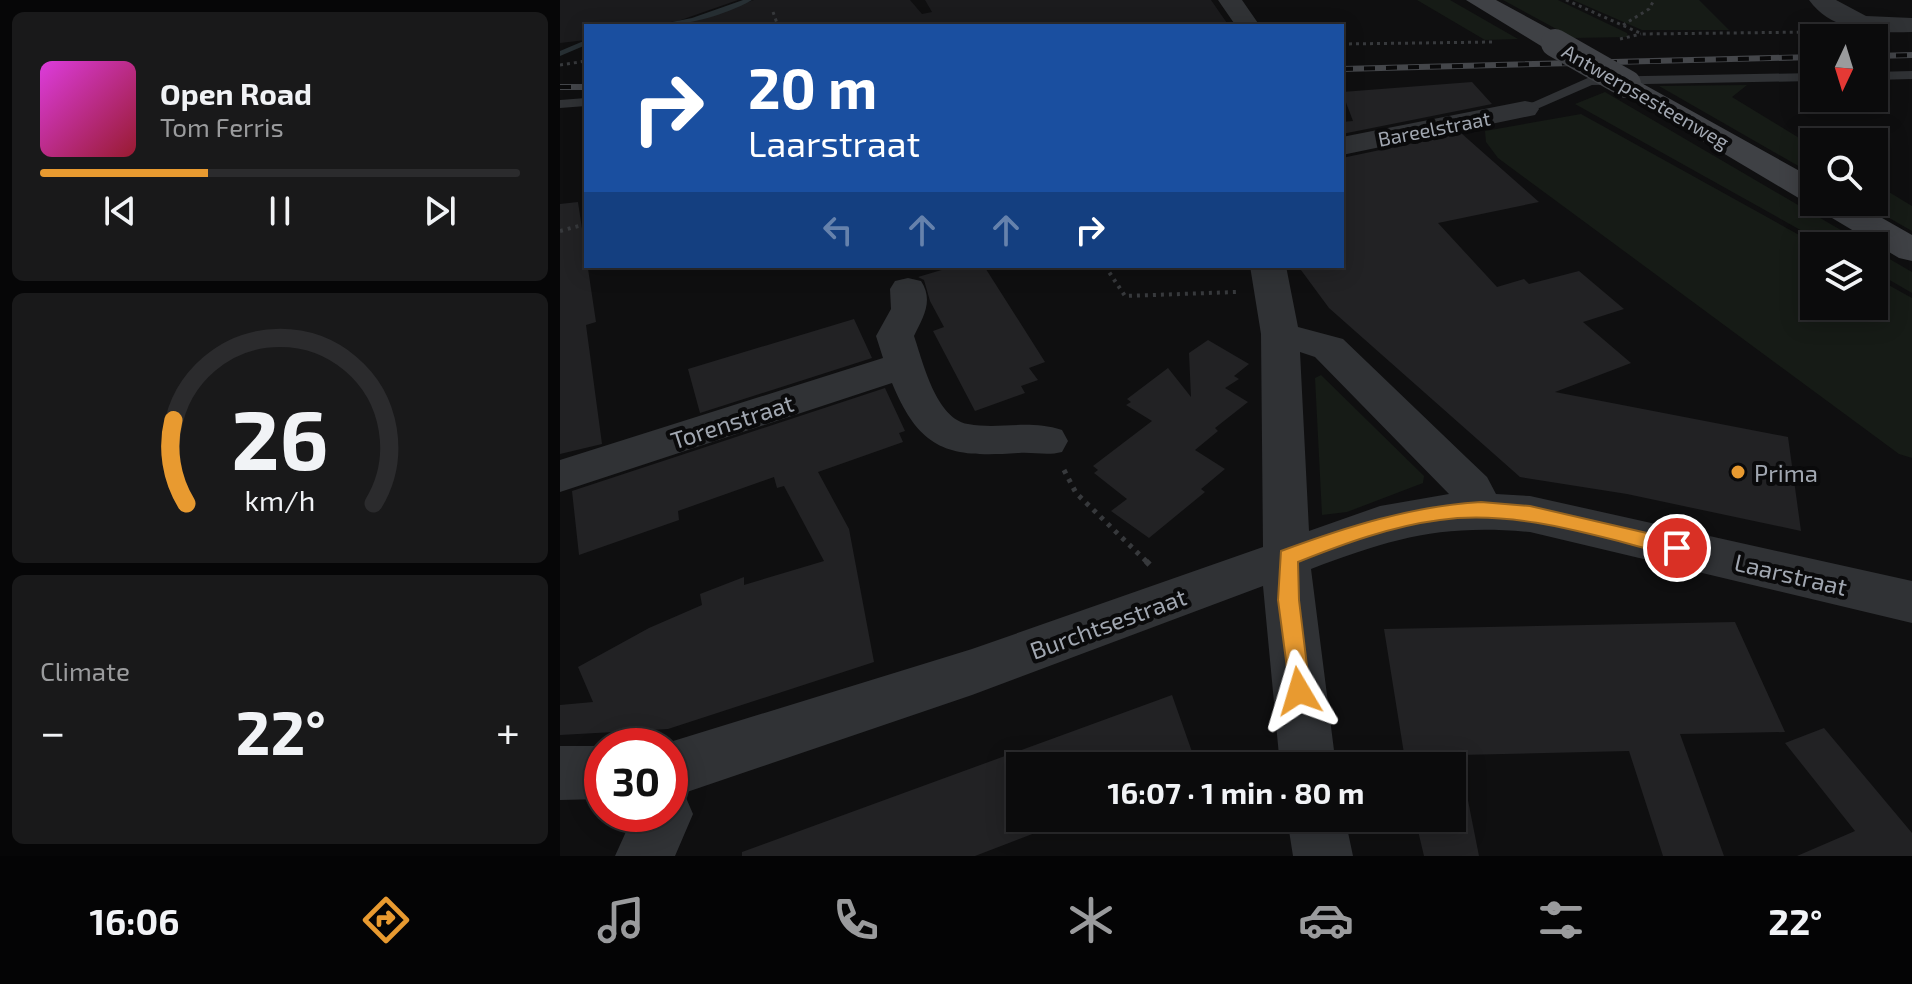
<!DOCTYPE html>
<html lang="en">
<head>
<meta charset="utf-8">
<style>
	:root { --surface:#0b0b0c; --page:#19191a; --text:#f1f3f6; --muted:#9a9b9d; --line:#2b2b2d; --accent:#e89a30 }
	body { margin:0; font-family:"Exo 2",sans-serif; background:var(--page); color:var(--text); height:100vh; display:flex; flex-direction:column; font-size:30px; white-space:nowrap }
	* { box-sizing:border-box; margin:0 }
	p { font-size:26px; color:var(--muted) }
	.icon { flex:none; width:44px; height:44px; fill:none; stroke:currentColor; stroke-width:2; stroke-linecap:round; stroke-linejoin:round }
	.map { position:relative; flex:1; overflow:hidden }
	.drawer { display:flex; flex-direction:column; gap:12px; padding:12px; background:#060607; width:560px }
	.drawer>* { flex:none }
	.top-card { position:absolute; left:24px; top:24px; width:760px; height:244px; border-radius:0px; box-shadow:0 4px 20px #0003,0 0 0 2px var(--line); background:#1a4fa0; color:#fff; overflow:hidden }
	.needle { width:52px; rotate:184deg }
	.controls { position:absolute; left:1240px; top:24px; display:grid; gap:16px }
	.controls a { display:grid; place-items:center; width:88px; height:88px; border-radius:0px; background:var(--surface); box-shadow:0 4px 20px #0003,0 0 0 2px var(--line); font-size:40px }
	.speed { position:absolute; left:24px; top:728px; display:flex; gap:16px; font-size:40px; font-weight:700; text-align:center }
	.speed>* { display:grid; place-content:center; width:104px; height:104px; border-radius:50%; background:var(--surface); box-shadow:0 4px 20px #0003,0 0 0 2px var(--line); line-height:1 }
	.speed .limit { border:12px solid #d22; background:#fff; color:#111 }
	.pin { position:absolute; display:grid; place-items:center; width:68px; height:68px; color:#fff; margin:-34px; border:4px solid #fff; border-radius:50%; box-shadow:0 2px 8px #0007 }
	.me { position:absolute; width:88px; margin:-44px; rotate:353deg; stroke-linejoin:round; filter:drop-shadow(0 0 6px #0008) }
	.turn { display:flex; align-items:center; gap:28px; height:168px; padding:0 32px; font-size:36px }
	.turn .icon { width:104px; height:104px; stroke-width:2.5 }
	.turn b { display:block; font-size:56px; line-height:68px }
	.lanes { display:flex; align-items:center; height:76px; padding:0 32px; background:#0003; justify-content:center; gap:40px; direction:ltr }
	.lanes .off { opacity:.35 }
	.big { font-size:60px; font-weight:700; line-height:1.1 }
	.drawer .card { flex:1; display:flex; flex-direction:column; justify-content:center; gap:12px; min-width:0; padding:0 28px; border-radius:12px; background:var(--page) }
	.drawer .dial { align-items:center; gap:0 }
	.dial svg { height:208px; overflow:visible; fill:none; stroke:var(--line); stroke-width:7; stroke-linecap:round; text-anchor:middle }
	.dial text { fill:var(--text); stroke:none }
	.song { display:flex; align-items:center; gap:24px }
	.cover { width:96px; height:96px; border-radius:12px; background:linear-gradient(135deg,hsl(300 70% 55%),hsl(350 70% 35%)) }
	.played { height:8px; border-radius:4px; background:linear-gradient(90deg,var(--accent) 35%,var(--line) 35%) }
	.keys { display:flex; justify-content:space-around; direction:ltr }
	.heat { display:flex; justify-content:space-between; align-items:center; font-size:44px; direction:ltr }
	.trip { position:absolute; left:446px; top:752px; width:460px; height:80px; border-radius:0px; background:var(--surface); box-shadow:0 4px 20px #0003,0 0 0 2px var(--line); font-weight:700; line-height:80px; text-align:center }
	.tab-bar { display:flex; height:128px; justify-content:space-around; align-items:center; background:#040405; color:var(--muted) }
	.tab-bar .icon { width:56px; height:56px }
	.tab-bar .on { color:var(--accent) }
	.tab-bar b { font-size:36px; color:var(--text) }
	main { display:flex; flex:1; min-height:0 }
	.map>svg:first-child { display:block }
	.built { fill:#1b1b1d }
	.green { fill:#161b16 }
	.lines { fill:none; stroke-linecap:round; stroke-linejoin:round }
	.stream { fill:#272f33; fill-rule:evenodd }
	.building { fill:#222224 }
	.path-far3 { stroke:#37393c; stroke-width:3; stroke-dasharray:3 4; stroke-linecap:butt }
	.path-far2 { stroke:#37393c; stroke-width:4; stroke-dasharray:3 5; stroke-linecap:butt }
	.path-far1 { stroke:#37393c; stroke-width:5; stroke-dasharray:4 6; stroke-linecap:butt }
	.path { stroke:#37393c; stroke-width:6; stroke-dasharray:5 8; stroke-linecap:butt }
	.lane { fill:#303235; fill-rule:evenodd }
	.street { fill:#303235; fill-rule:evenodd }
	.secondary { fill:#3f4145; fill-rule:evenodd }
	.rail-casing { stroke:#44464a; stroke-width:6 }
	.rail { stroke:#0a0a0b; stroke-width:4; stroke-dasharray:11; stroke-linecap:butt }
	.secondary-bridge { stroke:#3f4145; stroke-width:28 }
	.route { fill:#e89a30; stroke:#97641f; stroke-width:2 }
	.poi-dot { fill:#e89a30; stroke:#0a0a0b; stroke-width:3 }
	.labels { text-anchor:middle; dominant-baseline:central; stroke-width:8; stroke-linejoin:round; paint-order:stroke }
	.far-street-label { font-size:20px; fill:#a1a7b1; stroke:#0a0a0b }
	.street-label { font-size:24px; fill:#a1a7b1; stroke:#0a0a0b }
	.poi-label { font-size:24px; fill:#a1a7b1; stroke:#0a0a0b; text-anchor:start }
</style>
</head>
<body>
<main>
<section class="drawer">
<div class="card">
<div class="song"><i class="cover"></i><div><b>Open Road</b><p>Tom Ferris</p></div></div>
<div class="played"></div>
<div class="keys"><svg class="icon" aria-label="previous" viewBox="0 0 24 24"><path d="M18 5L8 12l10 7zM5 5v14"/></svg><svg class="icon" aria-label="pause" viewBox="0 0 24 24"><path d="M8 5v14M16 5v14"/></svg><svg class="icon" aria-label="next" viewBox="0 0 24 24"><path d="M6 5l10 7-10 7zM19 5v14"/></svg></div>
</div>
<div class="card dial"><svg viewBox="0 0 100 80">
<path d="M14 69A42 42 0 1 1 86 69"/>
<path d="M14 69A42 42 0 0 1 9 37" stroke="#e89a30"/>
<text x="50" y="56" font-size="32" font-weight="700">26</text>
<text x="50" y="72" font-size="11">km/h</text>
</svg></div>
<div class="card"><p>Climate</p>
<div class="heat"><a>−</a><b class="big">22°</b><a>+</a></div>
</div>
</section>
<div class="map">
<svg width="1352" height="856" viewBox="0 0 1352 856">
	<rect width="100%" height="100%" fill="#0f0f10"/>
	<path class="built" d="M 0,0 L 178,0 L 118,21 L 81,26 L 26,26 L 26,40 L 0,43 Z
		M 194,0 L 350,0 L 362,14 L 372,12 L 365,0 L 651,0 L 669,26 L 113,26 Z"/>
	<path class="green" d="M 857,0 L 890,0 L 958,39 L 925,40 Z
		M 943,0 L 998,0 L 1067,33 L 1068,37 L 1013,38 Z
		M 1013,0 L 1139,0 L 1169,30 L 1082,30 Z
		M 1187,85 L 1172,97 L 1254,147 L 1254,175 L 1099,86 Z
		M 1045,92 L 1308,246 L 1269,246 L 1015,104 Z
		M 1021,114 L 1259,246 L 1254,246 L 1254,306 L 1314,306 L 1314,277 L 1352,298 L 1352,458 L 1339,454 L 938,158 L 926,142 L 925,131 Z
		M 1314,183 L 1352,206 L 1352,231 L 1301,202 L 1314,202 Z
		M 1314,250 L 1352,272 L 1352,293 L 1314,271 Z
		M 761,375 L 864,476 L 863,483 L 787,512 L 762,515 L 755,378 Z"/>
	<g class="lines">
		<path class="stream" d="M 183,0 L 192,0 C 164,16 125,26 92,26 L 132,18 Z
			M 26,40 L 26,45 L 0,56 L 0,51 Z"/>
	</g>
	<path class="building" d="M 912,82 L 932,104 L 782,134 L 782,122 L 793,121 L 782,92 Z
		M 901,133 L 979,202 L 878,223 L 937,287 L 964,279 L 969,284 L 1019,271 L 1064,309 L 1023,322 L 1071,363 L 995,392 L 1228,437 L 1241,531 L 1067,494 L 960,477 L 769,308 L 738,266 L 782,266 L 782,158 Z
		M 18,202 L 36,322 L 26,325 L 42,444 L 0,454 L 0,204 Z
		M 395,266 L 424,266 L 485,362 L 469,368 L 478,380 L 461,386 L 465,393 L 415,411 L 373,331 L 384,327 L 370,301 L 364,280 L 358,277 Z
		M 294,319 L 312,358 L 140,413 L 128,369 Z
		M 648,340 L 689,364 L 674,376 L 679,379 L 665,388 L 688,402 L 655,428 L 658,431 L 635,450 L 665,469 L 641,489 L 645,492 L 589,538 L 551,511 L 567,499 L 534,473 L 538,470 L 533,466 L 592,421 L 566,405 L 571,402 L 567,399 L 608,368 L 631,397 L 629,353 Z
		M 325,388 L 345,431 L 339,433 L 343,442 L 258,472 L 289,529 L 314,662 L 108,729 L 0,735 L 0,705 L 33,702 L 18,667 L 89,628 L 142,605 L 140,594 L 184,577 L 184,585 L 264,561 L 224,486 L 217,488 L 214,477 L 118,511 L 119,520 L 19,555 L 12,491 Z
		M 1175,622 L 1225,732 L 1120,734 L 1164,856 L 1103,856 L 1069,751 L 899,755 L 919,856 L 864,856 L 855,818 L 892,818 L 892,766 L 846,766 L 824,629 Z
		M 612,695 L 637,766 L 460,766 L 460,818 L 514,818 L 415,856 L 182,856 L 182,852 Z
		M 1264,728 L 1352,833 L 1352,856 L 1237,856 L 1295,831 L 1225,743 Z
		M 544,818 L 586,818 L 549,832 Z"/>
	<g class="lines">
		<path class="path-far3" d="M 1006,0 L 1082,34 L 1253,32
			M 213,12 L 218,26
			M 1063,25 L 1089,9 L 1093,2
			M 1060,39 L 1081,34
			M 782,44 L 934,42
			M 0,65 L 26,61"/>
		<path class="path-far2" d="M 0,231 L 26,224
			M 545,266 L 565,296 L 676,292"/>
		<path class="path-far1" d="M 504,470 L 516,493 L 588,563"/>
		<path class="path" d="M 586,561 L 590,565"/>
		<path class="lane" d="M 1352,71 L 1352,79 L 1314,80 L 1314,72 Z
			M 1254,73 L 1254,81 L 1032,85 L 970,112 L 958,109 L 1030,77 Z
			M 26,98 L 26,106 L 0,108 L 0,100 Z"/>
		<path class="street" d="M 658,0 L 682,0 L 700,26 L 676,26 Z
			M 1249,0 L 1276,0 L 1306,16 L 1352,18 L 1352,32 C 1316,33 1273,33 1249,0 Z
			M 965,101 L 975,103 L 979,109 L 975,115 L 782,155 L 782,137 Z
			M 690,266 L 726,266 L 738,327 L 783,339 L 907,458 L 927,477 L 936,494 L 970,496 L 1352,581 L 1352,623 L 970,532 C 881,524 833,538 751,569 L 776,766 L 720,766 L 703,586 L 412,695 L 124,793 L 133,814 L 115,856 L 55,856 L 74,814 L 110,814 L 110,746 L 97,746 L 412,649 L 703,547 L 701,334 ZM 740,352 L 755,357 L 889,494 L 820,506 L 749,531 Z
			M 348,278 L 361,281 C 374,301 363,317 354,336 C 363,362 376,419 408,424 C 441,430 466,419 502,430 L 508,441 L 502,452 C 487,456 475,452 459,453 C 389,458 360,451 332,383 L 0,492 L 0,460 L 323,358 L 316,336 L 331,309 L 330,289 L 335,281 Z
			M 0,746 L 45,746 L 42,746 L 42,799 L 0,800 Z
			M 727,818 L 785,818 L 793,856 L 733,856 Z"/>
		<path class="secondary" d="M 906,0 L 936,0 L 1004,37 L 1008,43 L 1004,49 L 986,49 Z
			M 1067,75 L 1254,179 L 1254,202 L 1294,202 L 1352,235 L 1352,261 L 1339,258 L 1257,209 L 1253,203 L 1242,200 L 1057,90 L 1053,84 L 1057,78 Z"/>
		<g class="rail-casing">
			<path id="rail" d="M 1314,56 L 1352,55
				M 782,69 L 1254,57
				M 0,87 L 26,87"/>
		</g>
		<use href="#rail" class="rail"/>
		<path class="secondary-bridge" d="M 995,43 L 1067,84"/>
	</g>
	<path class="route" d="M 921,502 L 970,506 L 1117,540 L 1127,548 L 1117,556 C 1041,538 959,509 880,520 C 832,526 783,544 738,562 L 739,600 L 750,691 L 747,698 L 739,701 L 731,698 L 718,600 L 721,551 C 786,527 852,506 921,502 Z"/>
	<circle class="poi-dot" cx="1178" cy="472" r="8"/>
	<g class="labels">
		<g class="far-street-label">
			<text transform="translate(1086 96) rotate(30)">Antwerpsesteenweg</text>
			<text transform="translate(874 128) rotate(-11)">Bareelstraat</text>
		</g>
		<g class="street-label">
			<text transform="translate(172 421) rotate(-18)">Torenstraat</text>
			<text transform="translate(1231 574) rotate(13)">Laarstraat</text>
			<text transform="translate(548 623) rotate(-20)">Burchtsestraat</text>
		</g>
		<g class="poi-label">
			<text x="1194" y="472">Prima</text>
		</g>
	</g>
</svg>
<div class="controls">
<a><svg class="needle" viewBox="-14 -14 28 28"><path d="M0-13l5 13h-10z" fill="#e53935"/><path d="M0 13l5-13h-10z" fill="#9a9b9d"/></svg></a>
<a><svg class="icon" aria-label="search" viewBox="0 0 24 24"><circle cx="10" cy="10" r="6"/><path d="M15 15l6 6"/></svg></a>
<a><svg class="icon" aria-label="layers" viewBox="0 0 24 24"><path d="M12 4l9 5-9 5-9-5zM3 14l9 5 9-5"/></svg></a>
</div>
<div class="speed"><div class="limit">30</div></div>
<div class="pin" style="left:1117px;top:548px;background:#d93025"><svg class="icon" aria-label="arrive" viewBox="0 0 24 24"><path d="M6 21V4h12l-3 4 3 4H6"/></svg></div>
<svg class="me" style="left:739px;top:691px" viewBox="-20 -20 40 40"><path d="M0-17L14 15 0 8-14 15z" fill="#e89a30" stroke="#fff" stroke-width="4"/></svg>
<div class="trip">16:07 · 1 min · 80 m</div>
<div class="top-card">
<div class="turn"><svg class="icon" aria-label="right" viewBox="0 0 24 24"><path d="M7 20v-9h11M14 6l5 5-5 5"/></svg><div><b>20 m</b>Laarstraat</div></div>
<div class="lanes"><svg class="icon off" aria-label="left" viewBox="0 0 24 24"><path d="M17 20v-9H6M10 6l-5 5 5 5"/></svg><svg class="icon off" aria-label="ahead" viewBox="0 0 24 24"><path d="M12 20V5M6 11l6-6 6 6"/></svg><svg class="icon off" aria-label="ahead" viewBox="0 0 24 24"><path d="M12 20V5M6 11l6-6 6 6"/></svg><svg class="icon" aria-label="right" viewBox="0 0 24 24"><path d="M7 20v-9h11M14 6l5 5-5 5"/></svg></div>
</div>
</div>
</main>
<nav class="tab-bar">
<b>16:06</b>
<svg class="icon on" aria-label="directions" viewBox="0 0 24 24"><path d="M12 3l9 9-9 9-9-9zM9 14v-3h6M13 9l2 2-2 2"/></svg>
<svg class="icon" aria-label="music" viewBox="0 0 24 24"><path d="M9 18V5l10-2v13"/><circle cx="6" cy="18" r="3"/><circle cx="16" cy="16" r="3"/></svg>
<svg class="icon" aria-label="phone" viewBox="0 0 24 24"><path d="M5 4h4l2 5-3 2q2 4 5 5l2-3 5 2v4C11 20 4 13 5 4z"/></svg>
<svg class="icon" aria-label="climate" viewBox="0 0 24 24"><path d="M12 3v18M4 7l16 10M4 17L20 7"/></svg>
<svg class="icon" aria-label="car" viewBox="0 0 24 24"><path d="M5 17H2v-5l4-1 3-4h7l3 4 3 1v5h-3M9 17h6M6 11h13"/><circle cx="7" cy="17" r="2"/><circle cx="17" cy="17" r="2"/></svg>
<svg class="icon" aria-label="filters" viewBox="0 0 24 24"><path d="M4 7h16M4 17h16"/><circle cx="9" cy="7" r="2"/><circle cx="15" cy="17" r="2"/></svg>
<b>22°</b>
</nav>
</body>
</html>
